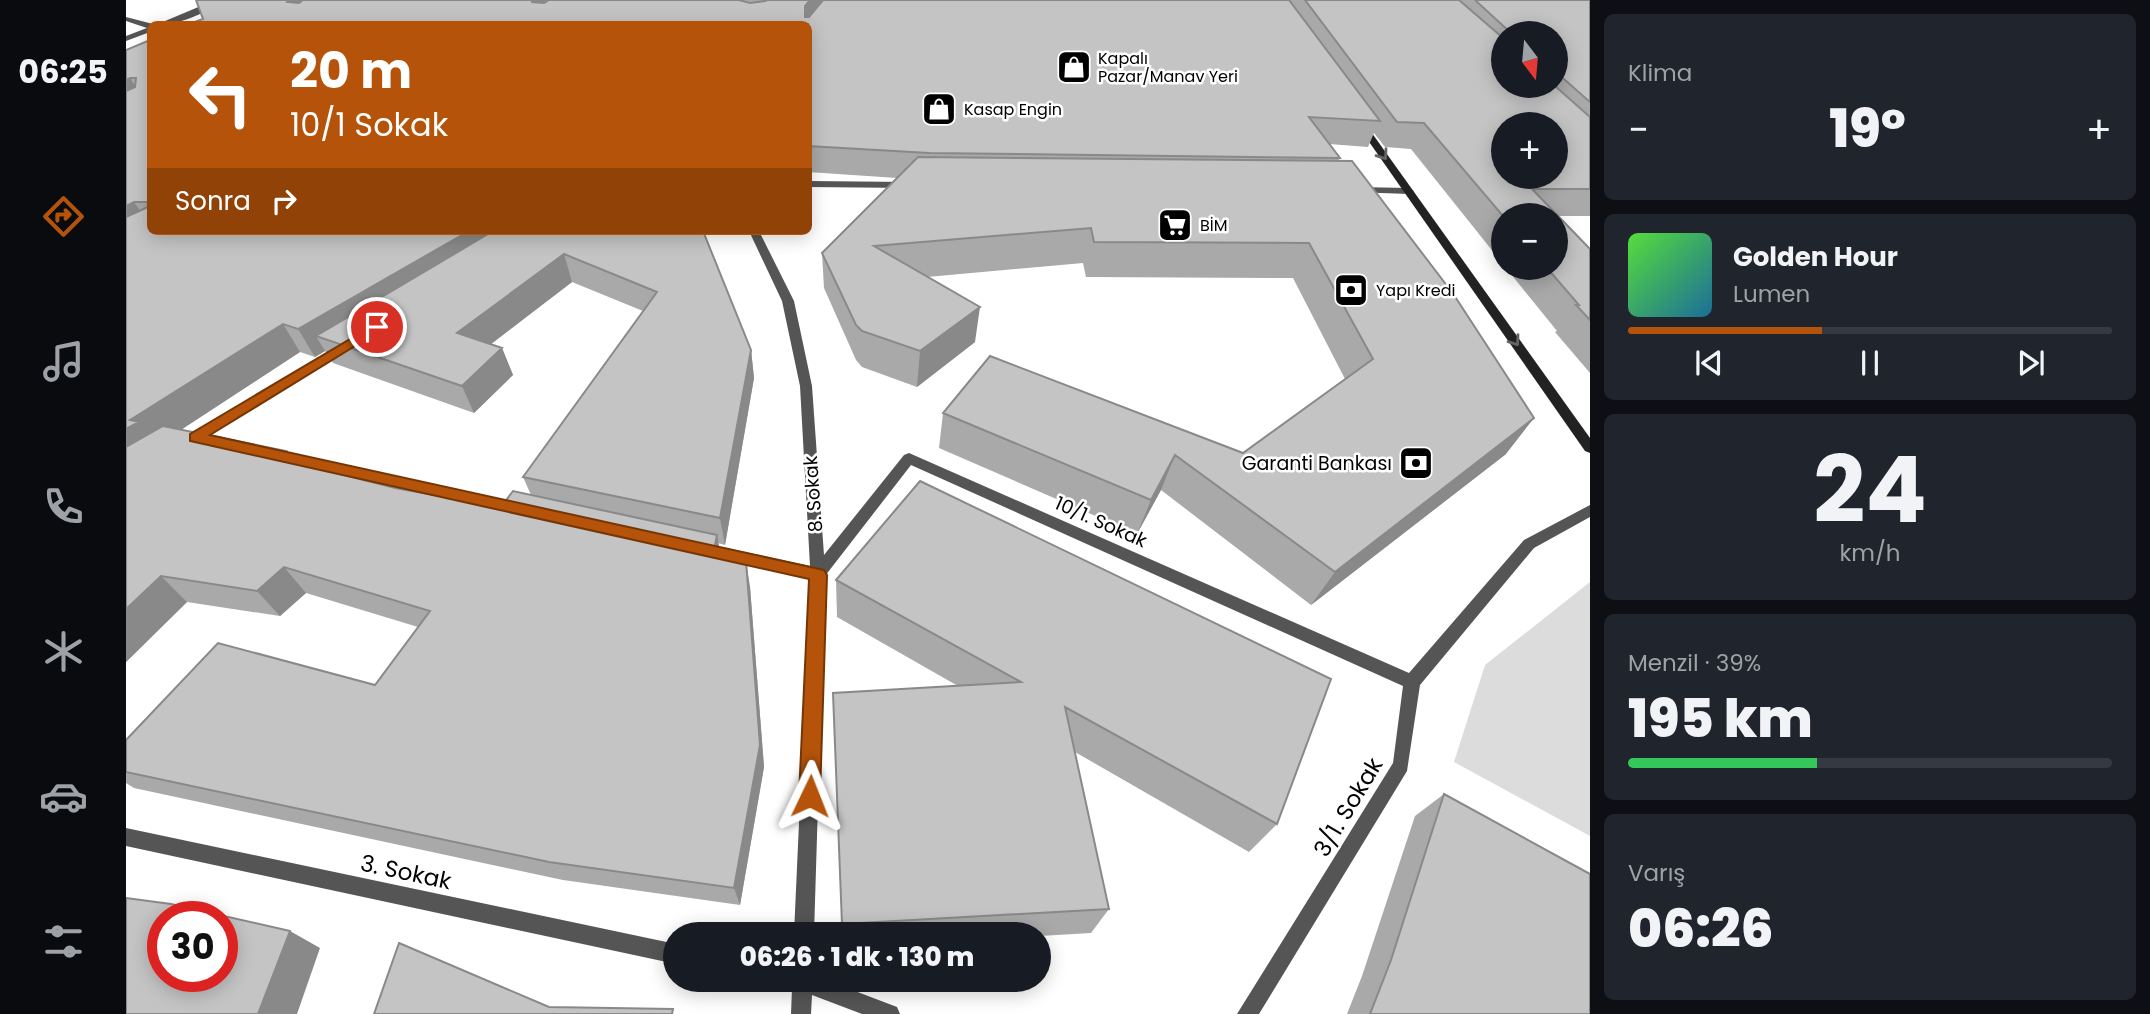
<!DOCTYPE html>
<html lang="tr">
<head>
<meta charset="utf-8">
<style>
	:root { --surface:#171b24; --page:#20242c; --text:#f1f3f6; --muted:#9ea1a6; --line:#363941; --accent:#b45309 }
	body { margin:0; font-family:Poppins,sans-serif; background:var(--page); color:var(--text); height:100vh; display:flex; flex-direction:column; font-size:26px; white-space:nowrap }
	* { box-sizing:border-box; margin:0 }
	p { font-size:23px; color:var(--muted) }
	.icon { flex:none; width:38px; height:38px; fill:none; stroke:currentColor; stroke-width:2; stroke-linecap:round; stroke-linejoin:round }
	.map { position:relative; flex:1; overflow:hidden }
	.details { display:flex; flex-direction:column; gap:14px; padding:14px; background:#0d0f14; width:560px }
	.details>* { flex:none }
	.hud { position:absolute; left:21px; top:21px; width:665px; height:214px; border-radius:10px; box-shadow:0 4px 18px #0003; background:#b45309; color:#fff; overflow:hidden }
	.needle { width:46px; rotate:164deg }
	.controls { position:absolute; left:1365px; top:21px; display:grid; gap:14px }
	.controls a { display:grid; place-items:center; width:77px; height:77px; border-radius:50%; background:var(--surface); box-shadow:0 4px 18px #0003; font-size:35px }
	.speed { position:absolute; left:21px; top:901px; display:flex; gap:14px; font-size:35px; font-weight:700; text-align:center }
	.speed>* { display:grid; place-content:center; width:91px; height:91px; border-radius:50%; background:var(--surface); box-shadow:0 4px 18px #0003; line-height:1 }
	.speed .limit { border:10px solid #d22; background:#fff; color:#111 }
	.pin { position:absolute; display:grid; place-items:center; width:60px; height:60px; color:#fff; margin:-30px; border:4px solid #fff; border-radius:50%; box-shadow:0 2px 7px #0007 }
	.me { position:absolute; width:77px; margin:-38px; rotate:2deg; stroke-linejoin:round; filter:drop-shadow(0 0 5px #0008) }
	.turn { display:flex; align-items:center; gap:24px; height:147px; padding:0 28px; font-size:32px }
	.turn .icon { width:91px; height:91px; stroke-width:2.5 }
	.turn b { display:block; font-size:49px; line-height:60px }
	.then { display:flex; align-items:center; height:66px; padding:0 28px; background:#0003; gap:14px; font-size:26px }
	.big { font-size:52px; font-weight:800; line-height:1.1 }
	.details .widget { flex:1; display:flex; flex-direction:column; justify-content:center; gap:10px; min-width:0; padding:0 24px; border-radius:10px; background:var(--page) }
	.details .dial { align-items:center; gap:0 }
	.dial b { font-size:91px; line-height:1 }
	.song { display:flex; align-items:center; gap:21px }
	.cover { width:84px; height:84px; border-radius:10px; background:linear-gradient(135deg,hsl(110 70% 55%),hsl(200 70% 35%)) }
	.played { height:7px; border-radius:4px; background:linear-gradient(90deg,var(--accent) 40%,var(--line) 40%) }
	.keys { display:flex; justify-content:space-around; direction:ltr }
	.heat { display:flex; justify-content:space-between; align-items:center; font-size:38px; direction:ltr }
	.charge { height:10px; border-radius:5px; background:linear-gradient(90deg,#34c759 39%,var(--line) 0) }
	.trip { position:absolute; left:537px; top:922px; width:388px; height:70px; border-radius:35px; background:var(--surface); box-shadow:0 4px 18px #0003; font-weight:800; line-height:70px; text-align:center }
	main { display:flex; flex:1; min-height:0 }
	.tabs { display:flex; flex-direction:column; width:126px; justify-content:space-around; align-items:center; background:#090b0e; color:var(--muted) }
	.tabs .icon { width:49px; height:49px }
	.tabs .current { color:var(--accent) }
	.tabs b { font-size:32px; color:var(--text) }
	.map>svg:first-child { display:block }
	.green { fill:#dcdcdc }
	.lines { fill:none; stroke-linecap:round; stroke-linejoin:round }
	.street { fill:#555; fill-rule:evenodd }
	.secondary { fill:#222; fill-rule:evenodd }
	.wall { fill:#a9a9a9; fill-rule:evenodd }
	.shaded-wall { fill:#898989 }
	.building { fill:#c4c4c4; stroke:#898989; stroke-width:2; fill-rule:evenodd }
	.oneway { stroke:#646464 }
	.route { fill:#b45309; stroke:#753606; stroke-width:2 }
	.labels { text-anchor:middle; dominant-baseline:central; stroke-width:5; stroke-linejoin:round; paint-order:stroke }
	.far-poi-label { font-size:16px; fill:#000; stroke:#fff; text-anchor:start }
	.poi-label { font-size:19px; fill:#000; stroke:#fff; text-anchor:end }
	.street-label { font-size:19px; fill:#000; stroke:#fff }
	.near-street-label { font-size:23px; fill:#000; stroke:#fff }
</style>
</head>
<body>
<main>
<nav class="tabs">
<b>06:25</b>
<svg class="icon current" aria-label="directions" viewBox="0 0 24 24"><path d="M12 3l9 9-9 9-9-9zM9 14v-3h6M13 9l2 2-2 2"/></svg>
<svg class="icon" aria-label="music" viewBox="0 0 24 24"><path d="M9 18V5l10-2v13"/><circle cx="6" cy="18" r="3"/><circle cx="16" cy="16" r="3"/></svg>
<svg class="icon" aria-label="phone" viewBox="0 0 24 24"><path d="M5 4h4l2 5-3 2q2 4 5 5l2-3 5 2v4C11 20 4 13 5 4z"/></svg>
<svg class="icon" aria-label="climate" viewBox="0 0 24 24"><path d="M12 3v18M4 7l16 10M4 17L20 7"/></svg>
<svg class="icon" aria-label="car" viewBox="0 0 24 24"><path d="M5 17H2v-5l4-1 3-4h7l3 4 3 1v5h-3M9 17h6M6 11h13"/><circle cx="7" cy="17" r="2"/><circle cx="17" cy="17" r="2"/></svg>
<svg class="icon" aria-label="filters" viewBox="0 0 24 24"><path d="M4 7h16M4 17h16"/><circle cx="9" cy="7" r="2"/><circle cx="15" cy="17" r="2"/></svg>
</nav>
<div class="map">
<svg width="1464" height="1014" viewBox="0 0 1464 1014">
	<rect width="100%" height="100%" fill="#fff"/>
	<path class="green" d="M 1464,582 L 1464,836 L 1328,762 L 1359,665 Z"/>
	<g class="lines">
		<path class="street" d="M 89,0 L 98,0 C 82,12 52,26 32,24 Z
			M 0,17 L 27,24 L 24,24 L 24,32 L 0,41 L 0,36 L 21,28 L 0,21 Z
			M 682,181 L 783,182 L 788,185 L 783,188 L 682,187 Z
			M 1230,187 L 1283,188 L 1288,191 L 1283,194 L 1227,192 L 1225,190 Z
			M 623,231 L 633,231 L 668,301 L 686,386 L 698,555 L 778,455 L 783,453 L 1283,673 L 1398,540 L 1464,505 L 1464,517 L 1408,548 L 1294,685 L 1281,771 L 1133,1014 L 1111,1014 L 1267,763 L 1277,686 L 785,465 L 699,576 L 688,934 L 668,934 L 684,578 L 577,555 L 572,553 L 570,549 L 572,545 L 577,543 L 684,566 L 674,386 L 656,301 Z
			M 217,344 L 223,348 L 221,351 L 65,446 L 55,446 L 53,443 L 55,440 Z
			M 149,450 L 393,504 L 398,505 L 400,509 L 398,513 L 393,514 L 144,458 L 142,455 Z
			M 0,828 L 550,944 L 550,964 L 0,846 Z
			M 662,980 L 700,980 L 771,1007 L 774,1014 L 736,1014 L 686,995 L 685,1014 L 665,1014 L 666,988 Z"/>
		<path class="secondary" d="M 1232,122 L 1238,122 L 1464,438 L 1464,453 L 1459,451 L 1232,126 Z"/>
	</g>
	<path class="wall" d="M 70,0 L 1464,0 L 1464,216 L 1432,216 L 1464,249 L 1464,373 L 1429,332 L 1431,331 L 1380,268 L 1430,268 L 1377,215 L 1377,264 L 1285,149 L 1259,147 L 1248,133 L 1242,147 L 1203,144 L 1214,158 L 1212,161 L 1380,454 L 1185,605 L 1035,490 L 1011,534 L 813,448 L 817,413 L 1117,453 L 1219,379 L 1167,278 L 960,277 L 957,263 L 801,277 L 849,342 L 791,387 L 736,367 L 730,360 L 698,288 L 696,253 L 771,178 L 682,172 L 682,24 L 77,19 ZM 1377,33 L 1430,33 L 1430,86 L 1377,86 Z
		M 24,40 L 24,231 L 577,231 L 625,350 L 628,378 L 599,545 L 592,543 L 595,556 L 624,587 L 638,767 L 614,905 L 437,880 L 8,788 L 0,783 L 0,740 L 249,685 L 292,627 L 180,593 L 154,616 L 61,602 L 0,662 L 0,50 ZM 446,282 L 517,311 L 397,477 L 405,495 L 375,507 L 269,488 L 168,462 L 55,430 L 174,352 L 189,357 L 199,351 L 207,363 L 348,413 L 387,375 L 376,348 L 365,344 Z
		M 710,580 L 1151,824 L 1123,852 L 949,752 L 983,909 L 965,933 L 914,936 L 914,934 L 716,934 L 707,693 L 832,686 L 711,617 Z
		M 1318,794 L 1464,1014 L 1221,1014 L 1236,976 L 1289,816 Z"/>
	<path class="shaded-wall" d="M 162,0 L 206,0 L 173,22 L 161,2 Z
		M 406,0 L 452,0 L 413,22 L 406,2 Z
		M 684,0 L 705,0 L 679,24 L 679,6 Z
		M 4,78 L 20,103 L 0,113 L 0,80 Z
		M 8,202 L 24,225 L 0,243 L 0,206 Z
		M 343,231 L 398,231 L 190,336 L 199,351 L 189,357 L 172,329 Z
		M 438,254 L 446,282 L 343,361 L 331,333 Z
		M 854,307 L 849,342 L 791,387 L 794,351 Z
		M 157,324 L 174,352 L 33,444 L 0,471 L 0,429 L 4,420 Z
		M 376,348 L 387,375 L 348,413 L 336,386 Z
		M 625,350 L 628,378 L 599,545 L 594,518 Z
		M 1408,418 L 1380,454 L 1185,605 L 1209,572 Z
		M 160,451 L 179,478 L 152,458 Z
		M 1049,455 L 1035,490 L 1011,534 L 1025,500 Z
		M 591,535 L 596,561 L 587,555 Z
		M 620,561 L 624,587 L 638,767 L 614,905 L 608,888 Z
		M 158,567 L 180,593 L 154,616 L 131,591 Z
		M 35,576 L 61,602 L 0,662 L 0,609 Z
		M 164,931 L 194,948 L 171,1014 L 132,1014 Z"/>
	<path class="building" d="M 70,0 L 162,0 L 161,2 L 173,3 L 177,0 L 406,0 L 406,2 L 418,3 L 423,0 L 613,0 L 624,3 L 639,1 L 638,0 L 684,0 L 679,6 L 679,17 L 683,17 L 697,0 L 1163,0 L 1254,121 L 1183,117 L 1214,158 L 803,153 L 682,146 L 682,24 L 63,24 L 77,19 Z
		M 1179,0 L 1333,0 L 1377,38 L 1377,86 L 1429,86 L 1464,117 L 1464,189 L 1406,189 L 1464,249 L 1464,320 L 1450,305 L 1453,305 L 1421,268 L 1430,268 L 1430,215 L 1377,216 L 1298,123 L 1271,122 ZM 1377,124 L 1430,124 L 1430,177 L 1377,177 Z
		M 1349,0 L 1464,0 L 1464,102 L 1430,72 L 1430,33 L 1385,33 Z
		M 24,40 L 24,202 L 8,202 L 0,206 L 0,91 L 9,87 L 10,78 L 4,78 L 0,80 L 0,50 Z
		M 792,157 L 1226,161 L 1328,295 L 1408,418 L 1209,572 L 1049,455 L 1025,500 L 817,413 L 864,356 L 1117,453 L 1247,359 L 1183,243 L 968,242 L 965,228 L 748,246 L 854,307 L 794,351 L 736,331 L 730,325 L 696,253 Z
		M 24,204 L 24,231 L 343,231 L 172,329 L 157,324 L 4,420 L 13,422 L 0,429 L 0,217 L 24,206 Z
		M 367,231 L 577,231 L 625,350 L 594,518 L 397,477 L 531,292 L 438,254 L 331,333 L 376,348 L 336,386 L 190,336 Z
		M 37,426 L 160,451 L 152,458 L 269,488 L 375,507 L 387,491 L 591,535 L 587,555 L 620,561 L 634,745 L 608,888 L 423,862 L 0,772 L 0,740 L 92,643 L 249,685 L 304,611 L 158,567 L 131,591 L 35,576 L 0,609 L 0,447 Z
		M 794,481 L 1205,679 L 1151,824 L 939,707 L 983,909 L 716,924 L 707,693 L 895,682 L 710,580 Z
		M 1318,794 L 1464,874 L 1464,1014 L 1244,1014 L 1265,960 Z
		M 0,898 L 45,904 L 164,931 L 132,1014 L 0,1014 ZM 37,917 L 96,917 L 96,976 L 37,976 Z
		M 273,943 L 423,1007 L 547,1009 L 546,1014 L 248,1014 Z"/>
	<defs><path id="oneway-chevron" d="M-2-3.5L2.5 0L-2 3.5" fill="none" stroke-width="1.6" stroke-linecap="round" stroke-linejoin="round" transform="scale(1.75)"/></defs>
	<g class="oneway">
		<use href="#oneway-chevron" transform="translate(1257 155) rotate(55)"/>
		<use href="#oneway-chevron" transform="translate(1389 341) rotate(55)"/>
	</g>
	<path class="route" d="M 251,323 L 255,324 L 255,330 L 84,435 L 698,570 L 701,575 L 694,796 L 691,803 L 684,806 L 676,803 L 673,796 L 683,579 L 64,441 L 64,434 Z"/>
	<defs>
		<g id="shop-square" transform="scale(1.75)"><rect x="-9" y="-9" width="18" height="18" rx="4" fill="#000" stroke="#fff"/><path d="M-5-2.5h2.3a2.7 3.5 0 0 1 5.4 0H5L5.5 6h-11ZM-1.5-2.5h3a1.5 2.3 0 0 0-3 0Z" fill="#fff"/></g>
		<g id="supermarket-square" transform="scale(1.75)"><rect x="-9" y="-9" width="18" height="18" rx="4" fill="#000" stroke="#fff"/><path d="M-6-5.5h2.5l.6 2H6L4.5 2H-2.5L-4.4-4H-6ZM-1.5 3.2a1.3 1.3 0 1 0 .1 0ZM3 3.2a1.3 1.3 0 1 0 .1 0Z" fill="#fff"/></g>
		<g id="bank-square" transform="scale(1.75)"><rect x="-9" y="-9" width="18" height="18" rx="4" fill="#000" stroke="#fff"/><path d="M-6-4H6V4H-6ZM0-2.3a2.3 2.3 0 1 0 0 4.6a2.3 2.3 0 1 0 0-4.6Z" fill="#fff"/></g>
	</defs>
	<g fill-rule="evenodd">
		<use href="#shop-square" x="948" y="67"/>
		<use href="#shop-square" x="813" y="109"/>
		<use href="#supermarket-square" x="1049" y="225"/>
		<use href="#bank-square" x="1225" y="290"/>
		<use href="#bank-square" x="1290" y="463"/>
	</g>
	<g class="labels">
		<g class="far-poi-label">
			<text x="972" y="58">Kapalı<tspan x="972" dy="18">Pazar/Manav Yeri</tspan></text>
			<text x="838" y="109">Kasap Engin</text>
			<text x="1074" y="225">BİM</text>
			<text x="1250" y="290">Yapı Kredi</text>
		</g>
		<g class="poi-label">
			<text x="1266" y="463">Garanti Bankası</text>
		</g>
		<g class="street-label">
			<text transform="translate(687 494) rotate(-94)">8. Sokak</text>
			<text transform="translate(975 522) rotate(24)">10/1. Sokak</text>
		</g>
		<g class="near-street-label">
			<text transform="translate(1222 807) rotate(-59)">3/1. Sokak</text>
			<text transform="translate(280 872) rotate(12)">3. Sokak</text>
		</g>
	</g>
</svg>
<div class="controls">
<a><svg class="needle" viewBox="-14 -14 28 28"><path d="M0-13l5 13h-10z" fill="#e53935"/><path d="M0 13l5-13h-10z" fill="#9ea1a6"/></svg></a>
<a>+</a>
<a>−</a>
</div>
<div class="speed"><div class="limit">30</div></div>
<div class="pin" style="left:251px;top:327px;background:#d93025"><svg class="icon" aria-label="arrive" viewBox="0 0 24 24"><path d="M6 21V4h12l-3 4 3 4H6"/></svg></div>
<svg class="me" style="left:684px;top:796px" viewBox="-20 -20 40 40"><path d="M0-17L14 15 0 8-14 15z" fill="#b45309" stroke="#fff" stroke-width="4"/></svg>
<div class="trip">06:26 · 1 dk · 130 m</div>
<div class="hud">
<div class="turn"><svg class="icon" aria-label="left" viewBox="0 0 24 24"><path d="M17 20v-9H6M10 6l-5 5 5 5"/></svg><div><b>20 m</b>10/1 Sokak</div></div>
<div class="then">Sonra<svg class="icon" aria-label="right" viewBox="0 0 24 24"><path d="M7 20v-9h11M14 6l5 5-5 5"/></svg></div>
</div>
</div>
<section class="details">
<div class="widget"><p>Klima</p>
<div class="heat"><a>−</a><b class="big">19°</b><a>+</a></div>
</div>
<div class="widget">
<div class="song"><i class="cover"></i><div><b>Golden Hour</b><p>Lumen</p></div></div>
<div class="played"></div>
<div class="keys"><svg class="icon" aria-label="previous" viewBox="0 0 24 24"><path d="M18 5L8 12l10 7zM5 5v14"/></svg><svg class="icon" aria-label="pause" viewBox="0 0 24 24"><path d="M8 5v14M16 5v14"/></svg><svg class="icon" aria-label="next" viewBox="0 0 24 24"><path d="M6 5l10 7-10 7zM19 5v14"/></svg></div>
</div>
<div class="widget dial"><b>24</b><p>km/h</p></div>
<div class="widget"><p>Menzil · 39%</p><b class="big">195 km</b><div class="charge"></div></div>
<div class="widget"><p>Varış</p><b class="big">06:26</b></div>
</section>
</main>
</body>
</html>
